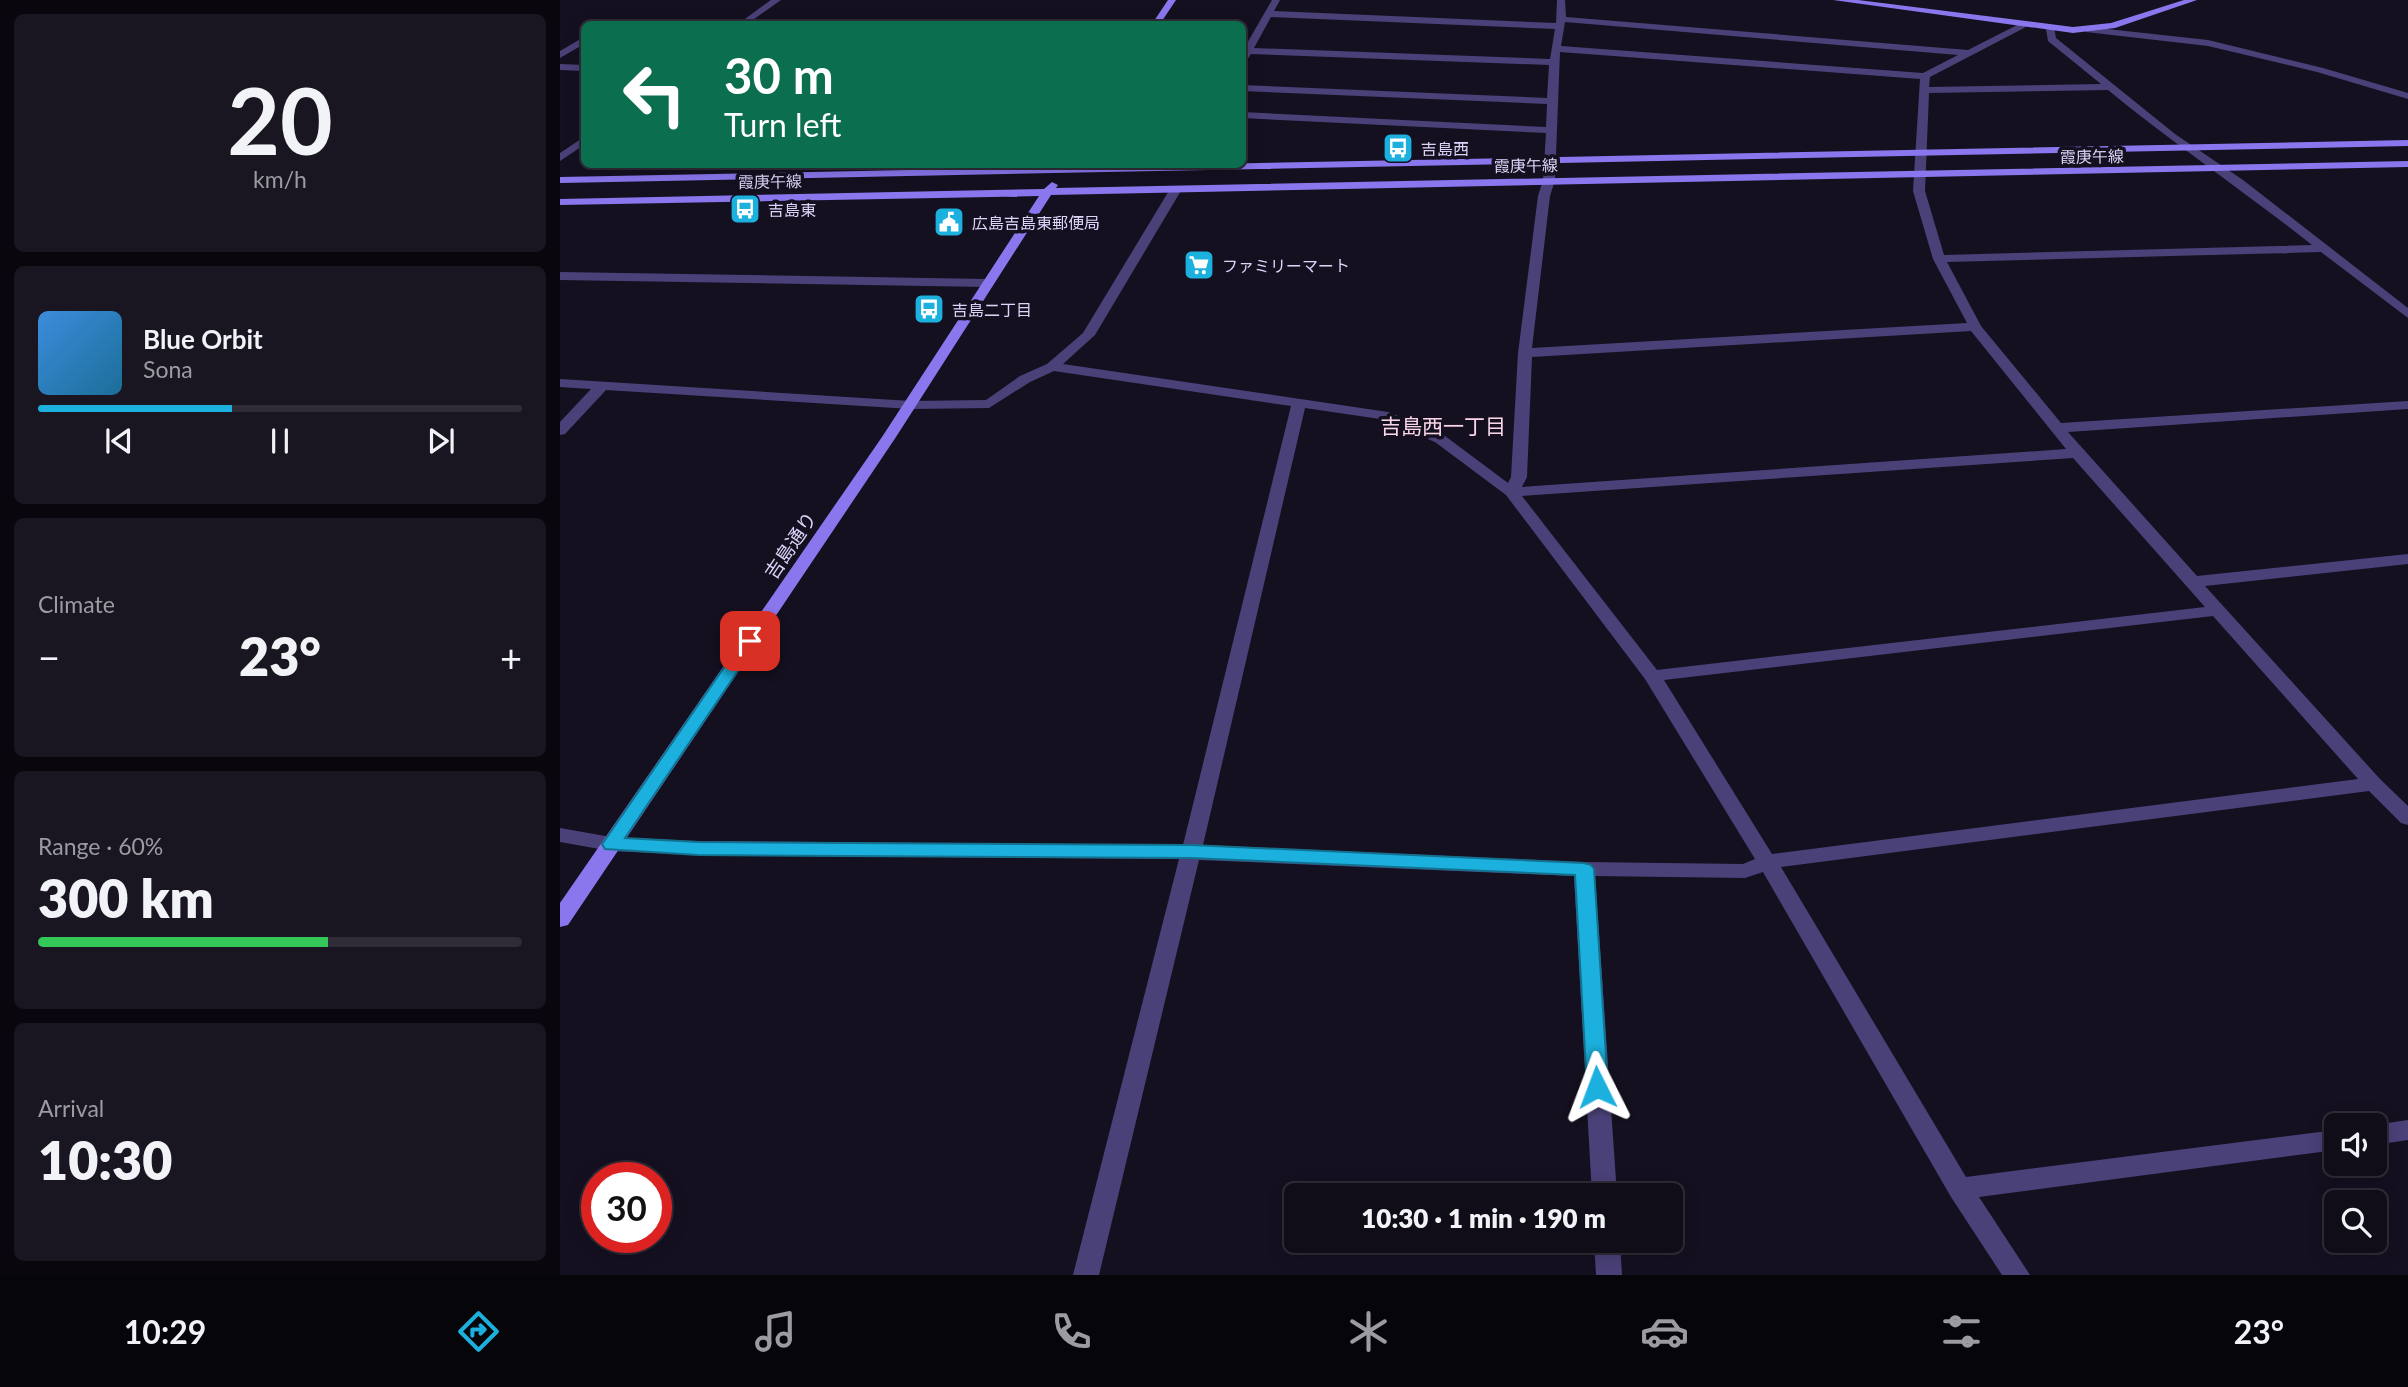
<!DOCTYPE html>
<html lang="en">
<head>
<meta charset="utf-8">
<style>
	:root { --surface:#100c18; --page:#191521; --text:#f1f3f6; --muted:#9c9ba2; --line:#302c37; --accent:#1cb0de }
	body { margin:0; font-family:Lato,"Noto Sans JP",sans-serif; background:var(--page); color:var(--text); height:100vh; display:flex; flex-direction:column; font-size:26px; white-space:nowrap }
	* { box-sizing:border-box; margin:0 }
	p { font-size:23px; color:var(--muted) }
	.icon { flex:none; width:38px; height:38px; fill:none; stroke:currentColor; stroke-width:2; stroke-linecap:round; stroke-linejoin:round }
	.map { position:relative; flex:1; overflow:hidden }
	.drawer { display:flex; flex-direction:column; gap:14px; padding:14px; background:#09070d; width:560px }
	.drawer>* { flex:none }
	.top-card { position:absolute; left:21px; top:21px; width:665px; height:147px; border-radius:10px; box-shadow:0 4px 18px #0003,0 0 0 2px var(--line); background:#0b6e4f; color:#fff; overflow:hidden }
	.buttons { position:absolute; left:1764px; top:1113px; display:grid; gap:14px }
	.buttons a { display:grid; place-items:center; width:63px; height:63px; border-radius:10px; background:var(--surface); box-shadow:0 4px 18px #0003,0 0 0 2px var(--line); font-size:35px }
	.speed { position:absolute; left:21px; top:1162px; display:flex; gap:14px; font-size:35px; font-weight:700; text-align:center }
	.speed>* { display:grid; place-content:center; width:91px; height:91px; border-radius:50%; background:var(--surface); box-shadow:0 4px 18px #0003,0 0 0 2px var(--line); line-height:1 }
	.speed .limit { border:10px solid #d22; background:#fff; color:#111 }
	.pin { position:absolute; display:grid; place-items:center; width:60px; height:60px; color:#fff; margin:-30px; border-radius:14px; box-shadow:0 4px 10px #0006 }
	.me { position:absolute; width:77px; margin:-38px; rotate:357deg; stroke-linejoin:round; filter:drop-shadow(0 0 5px #0008) }
	.turn { display:flex; align-items:center; gap:24px; height:147px; padding:0 28px; font-size:32px }
	.turn .icon { width:91px; height:91px; stroke-width:2.5 }
	.turn b { display:block; font-size:49px; line-height:60px }
	.big { font-size:52px; font-weight:800; line-height:1.1 }
	.drawer .widget { flex:1; display:flex; flex-direction:column; justify-content:center; gap:10px; min-width:0; padding:0 24px; border-radius:10px; background:var(--page) }
	.drawer .dial { align-items:center; gap:0 }
	.dial b { font-size:91px; line-height:1 }
	.song { display:flex; align-items:center; gap:21px }
	.cover { width:84px; height:84px; border-radius:10px; background:linear-gradient(135deg,hsl(210 70% 55%),hsl(200 70% 35%)) }
	.played { height:7px; border-radius:4px; background:linear-gradient(90deg,var(--accent) 40%,var(--line) 40%) }
	.keys { display:flex; justify-content:space-around; direction:ltr }
	.heat { display:flex; justify-content:space-between; align-items:center; font-size:38px; direction:ltr }
	.charge { height:10px; border-radius:5px; background:linear-gradient(90deg,#34c759 60%,var(--line) 0) }
	.trip { position:absolute; left:724px; top:1183px; width:399px; height:70px; border-radius:10px; background:var(--surface); box-shadow:0 4px 18px #0003,0 0 0 2px var(--line); font-weight:800; line-height:70px; text-align:center }
	.tab-bar { display:flex; height:112px; justify-content:space-around; align-items:center; background:#06050a; color:var(--muted) }
	.tab-bar .icon { width:49px; height:49px }
	.tab-bar .current { color:var(--accent) }
	.tab-bar b { font-size:32px; color:var(--text) }
	main { display:flex; flex:1; min-height:0 }
	.map>svg:first-child { display:block }
	.lines { fill:none; stroke-linecap:round; stroke-linejoin:round }
	.street { fill:#4b4179; fill-rule:evenodd }
	.secondary { fill:#8a77ee; fill-rule:evenodd }
	.route { fill:#1cb0de; stroke:#127290; stroke-width:2 }
	.labels { text-anchor:middle; dominant-baseline:central; stroke-width:7; stroke-linejoin:round; paint-order:stroke }
	.far-poi-label { font-size:16px; fill:#ded4fa; stroke:#151020; text-anchor:start }
	.far-street-label { font-size:16px; fill:#ded4fa; stroke:#151020 }
	.street-label { font-size:19px; fill:#ded4fa; stroke:#151020 }
	.neighbourhood-label { font-size:21px; fill:#fad6e8; stroke:#151020 }
</style>
</head>
<body>
<main>
<section class="drawer">
<div class="widget dial"><b>20</b><p>km/h</p></div>
<div class="widget">
<div class="song"><i class="cover"></i><div><b>Blue Orbit</b><p>Sona</p></div></div>
<div class="played"></div>
<div class="keys"><svg class="icon" aria-label="previous" viewBox="0 0 24 24"><path d="M18 5L8 12l10 7zM5 5v14"/></svg><svg class="icon" aria-label="pause" viewBox="0 0 24 24"><path d="M8 5v14M16 5v14"/></svg><svg class="icon" aria-label="next" viewBox="0 0 24 24"><path d="M6 5l10 7-10 7zM19 5v14"/></svg></div>
</div>
<div class="widget"><p>Climate</p>
<div class="heat"><a>−</a><b class="big">23°</b><a>+</a></div>
</div>
<div class="widget"><p>Range · 60%</p><b class="big">300 km</b><div class="charge"></div></div>
<div class="widget"><p>Arrival</p><b class="big">10:30</b></div>
</section>
<div class="map">
<svg width="1848" height="1275" viewBox="0 0 1848 1275">
	<rect width="100%" height="100%" fill="#151020"/>
	<g class="lines">
		<path class="street" d="M 211,0 L 221,0 L 187,24 L 178,24 Z
			M 712,0 L 720,0 L 714,11 L 996,23 L 997,0 L 1005,0 L 1006,17 L 1408,50 L 1461,23 L 1466,26 L 1464,28 L 1370,77 L 1369,87 L 1541,84 L 1488,41 L 1486,29 L 1494,27 L 1496,38 L 1615,134 L 1683,180 L 1848,308 L 1848,318 L 1761,252 L 1387,262 L 1421,326 L 1501,423 L 1848,401 L 1848,409 L 1508,432 L 1637,576 L 1848,554 L 1848,564 L 1645,586 L 1820,779 L 1848,806 L 1848,825 L 1841,823 L 1809,791 L 1221,867 L 1406,1177 L 1776,1130 L 1776,1150 L 1419,1197 L 1470,1275 L 1442,1275 L 1391,1197 L 1203,872 L 1185,878 L 1035,876 L 1057,1195 L 1032,1195 L 1014,876 L 639,860 L 539,1275 L 513,1275 L 619,859 L 138,855 L 51,851 L 0,842 L 0,828 L 51,837 L 138,841 L 623,845 L 731,406 L 494,371 L 470,382 L 429,408 L 351,409 L 46,390 L 5,434 L 0,435 L 0,422 L 31,389 L 0,387 L 0,379 L 351,401 L 426,400 L 460,376 L 487,364 L 523,333 L 610,189 L 616,186 L 622,189 L 535,335 L 503,364 L 828,412 L 885,436 L 948,483 L 951,477 L 958,353 L 978,196 L 983,180 L 986,133 L 682,118 L 682,112 L 986,127 L 987,104 L 682,91 L 682,85 L 987,98 L 989,65 L 691,54 L 687,60 L 682,61 L 682,52 ZM 711,17 L 995,29 L 990,59 L 694,48 ZM 1005,22 L 1398,55 L 1363,73 L 1001,46 ZM 1000,52 L 1360,79 L 1353,191 L 1373,259 L 1407,323 L 972,348 L 990,196 L 995,180 ZM 1548,90 C 1614,144 1685,192 1752,245 L 1384,255 L 1365,191 L 1369,93 ZM 1411,331 L 1506,449 L 962,487 L 967,477 L 972,357 ZM 745,408 L 820,419 L 875,442 L 946,495 L 1085,679 L 1195,859 L 1183,864 L 1024,862 L 643,845 ZM 1513,458 L 1645,607 L 1097,670 L 962,496 ZM 1653,616 L 1798,779 L 1212,854 L 1104,680 Z
			M 1529,27 L 1648,40 L 1763,68 L 1848,93 L 1848,99 L 1757,72 L 1648,46 L 1526,32 L 1526,28 Z
			M 24,37 L 24,44 L 0,58 L 0,51 Z
			M 0,64 L 24,65 L 24,71 L 0,70 Z
			M 24,137 L 24,145 L 0,161 L 0,153 Z
			M 0,272 L 427,279 L 433,283 L 427,287 L 0,280 Z
			M 1848,1120 L 1848,1140 L 1815,1145 L 1814,1125 Z
			M 1034,1241 L 1060,1241 L 1062,1275 L 1036,1275 Z"/>
		<path class="secondary" d="M 608,0 L 616,0 L 600,24 L 592,24 Z
			M 1273,0 L 1298,0 L 1513,27 L 1551,23 L 1624,0 L 1637,0 L 1555,28 L 1513,33 Z
			M 1848,140 L 1848,146 L 0,183 L 0,177 Z
			M 1848,161 L 1848,167 L 491,195 L 336,437 L 8,925 L 0,927 L 0,903 L 322,437 L 479,196 L 0,205 L 0,199 L 484,189 L 492,182 L 498,185 L 496,188 Z"/>
	</g>
	<path class="route" d="M 190,636 L 198,641 L 65,838 L 138,842 L 631,845 L 1024,863 L 1031,865 L 1034,869 L 1048,1087 L 1045,1093 L 1037,1095 L 1030,1093 L 1027,1087 L 1015,875 L 631,858 L 138,855 L 45,849 L 42,844 L 45,840 L 185,637 Z"/>
	<defs>
		<g id="bus-square" transform="scale(1.575)"><rect x="-9" y="-9" width="18" height="18" rx="4" fill="#1cb0de" stroke="#151020"/><path d="M-5-6H5V4H4V6H2V4H-2V6H-4V4H-5ZM-3.5-4V0h7V-4ZM-3.5 1.2v1.5H-2V1.2ZM2 1.2v1.5H3.5V1.2Z" fill="#fff"/></g>
		<g id="civic-square" transform="scale(1.575)"><rect x="-9" y="-9" width="18" height="18" rx="4" fill="#1cb0de" stroke="#151020"/><path d="M-.6-6.5H3V-4.5H.6V-3L4-1V1h2V6H-6V1h2V-1L-.6-3ZM-1.2 2.5V6h2.4V2.5Z" fill="#fff"/></g>
		<g id="supermarket-square" transform="scale(1.575)"><rect x="-9" y="-9" width="18" height="18" rx="4" fill="#1cb0de" stroke="#151020"/><path d="M-6-5.5h2.5l.6 2H6L4.5 2H-2.5L-4.4-4H-6ZM-1.5 3.2a1.3 1.3 0 1 0 .1 0ZM3 3.2a1.3 1.3 0 1 0 .1 0Z" fill="#fff"/></g>
	</defs>
	<g fill-rule="evenodd">
		<use href="#bus-square" x="838" y="148"/>
		<use href="#bus-square" x="185" y="209"/>
		<use href="#civic-square" x="389" y="222"/>
		<use href="#supermarket-square" x="639" y="265"/>
		<use href="#bus-square" x="369" y="309"/>
	</g>
	<g class="labels">
		<g class="far-poi-label">
			<text x="861" y="148">吉島西</text>
			<text x="208" y="209">吉島東</text>
			<text x="412" y="222">広島吉島東郵便局</text>
			<text x="662" y="265">ファミリーマート</text>
			<text x="392" y="309">吉島二丁目</text>
		</g>
		<g class="far-street-label">
			<text transform="translate(1532 156) rotate(-1)">霞庚午線</text>
			<text transform="translate(966 165) rotate(-1)">霞庚午線</text>
			<text transform="translate(210 181) rotate(-1)">霞庚午線</text>
		</g>
		<g class="street-label">
			<text transform="translate(230 545) rotate(-56)">吉島通り</text>
		</g>
		<g class="neighbourhood-label">
			<text x="883" y="425">吉島西一丁目</text>
		</g>
	</g>
</svg>
<div class="buttons">
<a><svg class="icon" aria-label="sound" viewBox="0 0 24 24"><path d="M4 9h4l5-4v14l-5-4H4zM17 9q2 3 0 6"/></svg></a>
<a><svg class="icon" aria-label="search" viewBox="0 0 24 24"><circle cx="10" cy="10" r="6"/><path d="M15 15l6 6"/></svg></a>
</div>
<div class="speed"><div class="limit">30</div></div>
<div class="pin" style="left:190px;top:641px;background:#d93025"><svg class="icon" aria-label="arrive" viewBox="0 0 24 24"><path d="M6 21V4h12l-3 4 3 4H6"/></svg></div>
<svg class="me" style="left:1037px;top:1087px" viewBox="-20 -20 40 40"><path d="M0-17L14 15 0 8-14 15z" fill="#1cb0de" stroke="#fff" stroke-width="4"/></svg>
<div class="trip">10:30 · 1 min · 190 m</div>
<div class="top-card">
<div class="turn"><svg class="icon" aria-label="left" viewBox="0 0 24 24"><path d="M17 20v-9H6M10 6l-5 5 5 5"/></svg><div><b>30 m</b>Turn left</div></div>
</div>
</div>
</main>
<nav class="tab-bar">
<b>10:29</b>
<svg class="icon current" aria-label="directions" viewBox="0 0 24 24"><path d="M12 3l9 9-9 9-9-9zM9 14v-3h6M13 9l2 2-2 2"/></svg>
<svg class="icon" aria-label="music" viewBox="0 0 24 24"><path d="M9 18V5l10-2v13"/><circle cx="6" cy="18" r="3"/><circle cx="16" cy="16" r="3"/></svg>
<svg class="icon" aria-label="phone" viewBox="0 0 24 24"><path d="M5 4h4l2 5-3 2q2 4 5 5l2-3 5 2v4C11 20 4 13 5 4z"/></svg>
<svg class="icon" aria-label="climate" viewBox="0 0 24 24"><path d="M12 3v18M4 7l16 10M4 17L20 7"/></svg>
<svg class="icon" aria-label="car" viewBox="0 0 24 24"><path d="M5 17H2v-5l4-1 3-4h7l3 4 3 1v5h-3M9 17h6M6 11h13"/><circle cx="7" cy="17" r="2"/><circle cx="17" cy="17" r="2"/></svg>
<svg class="icon" aria-label="filters" viewBox="0 0 24 24"><path d="M4 7h16M4 17h16"/><circle cx="9" cy="7" r="2"/><circle cx="15" cy="17" r="2"/></svg>
<b>23°</b>
</nav>
</body>
</html>
